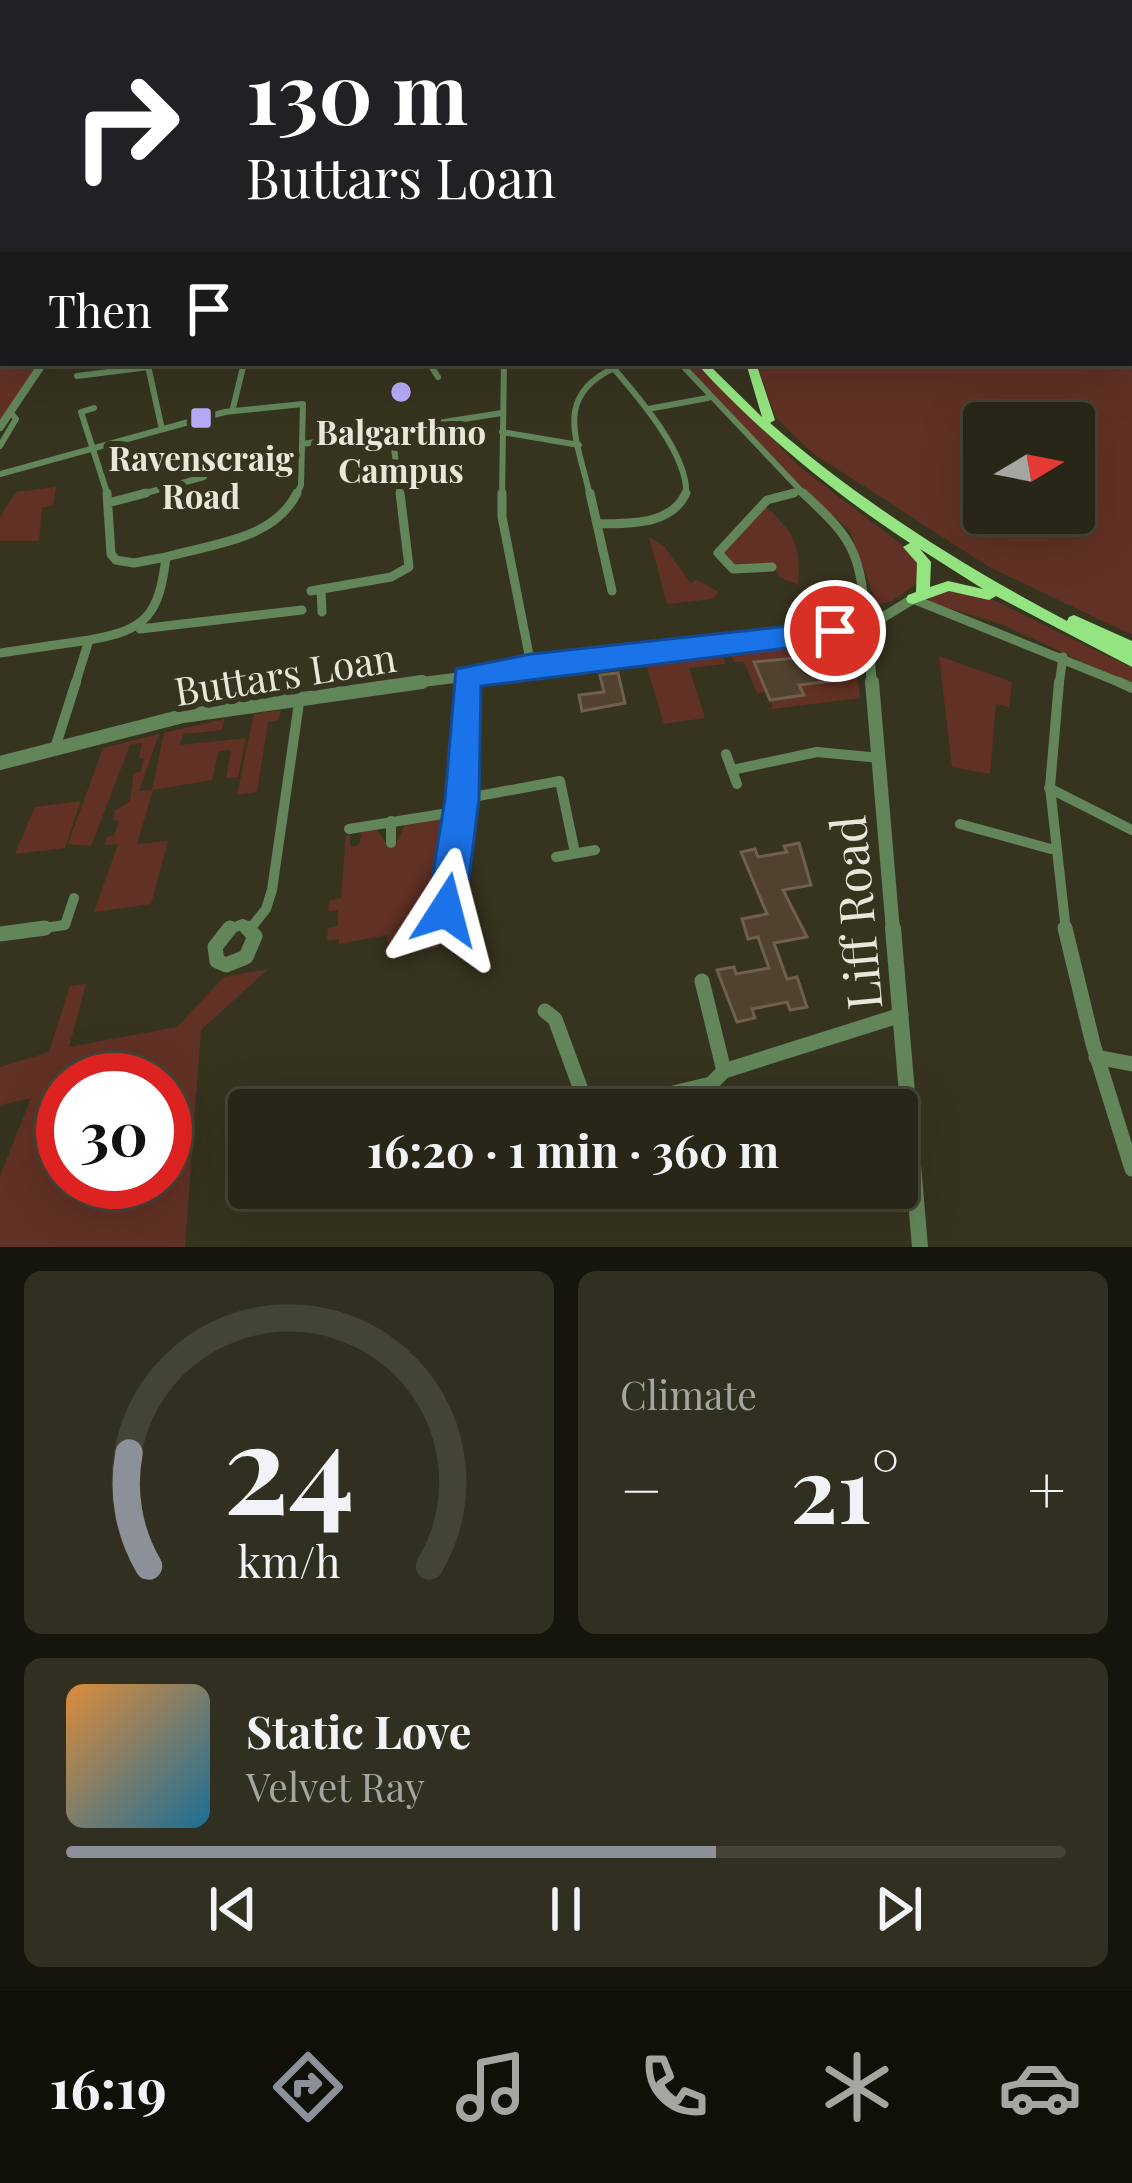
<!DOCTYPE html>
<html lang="en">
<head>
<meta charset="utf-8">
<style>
	:root { --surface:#282717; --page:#302f20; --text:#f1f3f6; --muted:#a5a5a1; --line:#444436; --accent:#8c9099 }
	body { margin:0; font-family:"Playfair Display",serif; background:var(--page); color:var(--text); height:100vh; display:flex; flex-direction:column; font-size:45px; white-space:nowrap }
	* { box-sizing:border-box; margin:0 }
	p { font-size:39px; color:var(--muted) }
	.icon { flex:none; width:66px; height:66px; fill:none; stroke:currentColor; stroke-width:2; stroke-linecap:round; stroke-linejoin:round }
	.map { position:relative; height:1247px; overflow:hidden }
	.details { display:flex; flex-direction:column; gap:24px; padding:24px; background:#16150d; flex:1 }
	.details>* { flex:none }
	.hud { position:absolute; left:0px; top:0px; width:1134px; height:366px; box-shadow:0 12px 48px #0002,0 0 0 3px var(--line); background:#202124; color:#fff; overflow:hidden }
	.needle { width:78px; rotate:80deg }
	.fabs { position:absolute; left:963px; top:402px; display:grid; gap:24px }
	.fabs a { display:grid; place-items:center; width:132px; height:132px; border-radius:12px; background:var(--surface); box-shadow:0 12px 48px #0002,0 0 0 3px var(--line); font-size:60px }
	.speed { position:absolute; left:36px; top:1053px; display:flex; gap:24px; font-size:60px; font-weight:700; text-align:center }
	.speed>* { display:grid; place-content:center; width:156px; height:156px; border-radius:50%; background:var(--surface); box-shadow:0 12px 48px #0002,0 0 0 3px var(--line); line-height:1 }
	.speed .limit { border:18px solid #d22; background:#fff; color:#111 }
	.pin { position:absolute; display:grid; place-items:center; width:102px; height:102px; color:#fff; margin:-51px; border:6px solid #fff; border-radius:50%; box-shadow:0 3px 12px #0007 }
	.me { position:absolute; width:132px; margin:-66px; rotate:9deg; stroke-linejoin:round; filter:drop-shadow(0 0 9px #0008) }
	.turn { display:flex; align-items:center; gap:42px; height:252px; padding:0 48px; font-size:54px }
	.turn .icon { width:156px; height:156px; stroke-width:2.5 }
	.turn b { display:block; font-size:84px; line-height:102px }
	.then { display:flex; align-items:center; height:114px; padding:0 48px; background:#0003; gap:24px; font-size:45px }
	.big { font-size:90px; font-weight:700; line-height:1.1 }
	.details .tile { flex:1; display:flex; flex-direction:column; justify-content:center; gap:18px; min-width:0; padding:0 42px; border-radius:18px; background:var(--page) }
	.details .dial { align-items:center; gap:0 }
	.dial svg { height:312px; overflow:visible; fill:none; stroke:var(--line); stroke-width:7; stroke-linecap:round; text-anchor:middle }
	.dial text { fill:var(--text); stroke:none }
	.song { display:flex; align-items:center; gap:36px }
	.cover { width:144px; height:144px; border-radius:18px; background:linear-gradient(135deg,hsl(30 70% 55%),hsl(200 70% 35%)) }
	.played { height:12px; border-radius:6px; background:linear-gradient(90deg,var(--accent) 65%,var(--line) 65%) }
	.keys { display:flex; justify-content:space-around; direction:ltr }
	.heat { display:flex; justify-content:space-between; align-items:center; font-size:66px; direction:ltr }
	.details .tiles { flex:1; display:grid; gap:24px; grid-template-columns:1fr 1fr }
	.tile:last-child { grid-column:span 2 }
	.trip { position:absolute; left:228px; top:1089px; width:690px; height:120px; border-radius:12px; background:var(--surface); box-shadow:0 12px 48px #0002,0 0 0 3px var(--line); font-weight:700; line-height:120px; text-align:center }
	.menu { display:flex; height:192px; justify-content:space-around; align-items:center; background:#101009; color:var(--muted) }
	.menu .icon { width:84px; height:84px }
	.menu .on { color:var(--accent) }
	.menu b { font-size:54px; color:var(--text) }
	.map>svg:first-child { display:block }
	.green { fill:#623125; fill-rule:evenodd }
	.building { fill:#514230; stroke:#705f4c; stroke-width:3 }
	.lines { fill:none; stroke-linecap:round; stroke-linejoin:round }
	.minor-far3 { stroke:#62855a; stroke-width:6 }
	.minor-far2 { stroke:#62855a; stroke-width:9 }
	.minor-far1 { stroke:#62855a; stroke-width:10 }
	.minor { stroke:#62855a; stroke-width:15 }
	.tertiary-far3 { stroke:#62855a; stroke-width:8 }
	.tertiary-far2 { stroke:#62855a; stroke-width:10 }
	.tertiary-far1 { stroke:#62855a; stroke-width:14 }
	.tertiary { stroke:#62855a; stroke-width:16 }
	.trunk { fill:#94e582; fill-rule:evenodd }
	.route { fill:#1a73e8; stroke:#114b97; stroke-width:3 }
	.poi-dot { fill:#b7abf8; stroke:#36341f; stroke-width:4.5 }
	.labels { text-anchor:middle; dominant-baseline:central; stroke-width:12; stroke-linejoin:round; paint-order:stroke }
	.far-poi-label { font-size:33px; font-weight:bold; fill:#e8e8da; stroke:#36341f }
	.street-label { font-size:39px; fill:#e8e8da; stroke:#36341f }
	.near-street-label { font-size:48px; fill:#e8e8da; stroke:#36341f }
</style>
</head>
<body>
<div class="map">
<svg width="1132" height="1247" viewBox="0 0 1132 1247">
	<rect width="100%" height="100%" fill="#36341f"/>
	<path class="green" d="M 1132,147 L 1132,635 L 989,567 L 814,454 L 776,418 L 756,363 L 1131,363 ZM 984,423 L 1074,423 L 1074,513 L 984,513 Z
		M 0,242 L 3,363 L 39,363 L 0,423 Z
		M 683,363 L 695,363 L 805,471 L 914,554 L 922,580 L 892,601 L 877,604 L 849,530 L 786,474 Z
		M 56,487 L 53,505 L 42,508 L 39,541 L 0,541 L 0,517 L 16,492 Z
		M 765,506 C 795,533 801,545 798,585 L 780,577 L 772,565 L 728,565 L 722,556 Z
		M 649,537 L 664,546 L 690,583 L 697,580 L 719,592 L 713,599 L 667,604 Z
		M 950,588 L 981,594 L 1132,668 L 1132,685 L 1001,624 L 931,603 L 929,598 Z
		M 854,638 L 860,698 L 764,710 L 773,707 L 770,700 L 803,695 L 799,685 L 838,679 L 820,654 L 754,661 L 766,692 L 757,693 L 744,662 L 734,662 L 730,653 Z
		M 723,654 L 725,664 L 689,668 L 705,718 L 664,724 L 646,664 Z
		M 939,656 L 1012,682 L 1009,707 L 996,704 L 990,774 L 952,767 Z
		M 281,710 L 279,720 L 268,722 L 257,792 L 237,795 L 254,714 Z
		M 225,719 L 222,730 L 183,734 L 180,745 L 246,738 L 238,777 L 226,778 L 231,750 L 219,751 L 212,780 L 153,790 L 137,844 L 168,841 L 151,904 L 94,912 L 118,844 L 105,845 L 107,837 L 114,836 L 119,821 L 113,820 L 115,811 L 130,801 L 134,773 L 140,772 L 144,759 L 139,758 L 142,743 L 130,745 L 91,846 L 68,844 L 103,748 L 159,734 L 139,791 L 152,790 L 164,733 Z
		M 81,801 L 65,848 L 15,854 L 35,807 Z
		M 450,818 L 442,904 L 434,907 L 435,924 L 443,923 L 439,947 L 425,950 L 424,940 L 388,945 L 387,935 L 339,944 L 339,939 L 327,941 L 328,928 L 338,926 L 338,910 L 328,911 L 329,901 L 341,898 L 346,835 L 350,834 L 350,847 L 359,845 L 362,832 L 376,829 L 387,845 L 397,843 L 405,824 Z
		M 268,969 L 201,1030 L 185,1247 L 0,1247 L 0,1176 L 31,1098 L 0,1105 L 0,1067 L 49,1052 L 70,986 L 86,984 L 69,1047 L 177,1027 L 224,977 ZM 63,1080 L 165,1080 L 165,1182 L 63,1182 Z"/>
	<path class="building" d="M 816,656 L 830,663 L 839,680 L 799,685 L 804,695 L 770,700 L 754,662 Z
		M 618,673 L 625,703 L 582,711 L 579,695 L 604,692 L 600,675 Z
		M 799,843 L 811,885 L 783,890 L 807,937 L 774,943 L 787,979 L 797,977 L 807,1007 L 790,1010 L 787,1002 L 752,1009 L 755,1018 L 737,1022 L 717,970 L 734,967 L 736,974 L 769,968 L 758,937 L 748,939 L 742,919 L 767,914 L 741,852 L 755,849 L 758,857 L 787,852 L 784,846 Z"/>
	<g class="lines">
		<path class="minor-far3" d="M 429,363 L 438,377
			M 609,363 C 635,393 690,455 686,496
			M 680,363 L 806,496
			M 148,366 L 161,425
			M 77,376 L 149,367
			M 94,408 L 81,412 L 108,496
			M 233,408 L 244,363
			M 648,409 L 708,398
			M 392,432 L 400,496
			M 502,432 L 579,445
			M 303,444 L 502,413
			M 0,446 L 16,419 L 12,414
			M 0,474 L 225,412 L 303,404 L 301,485 L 296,496
			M 135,496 L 204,477
			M 502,496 L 504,363
			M 590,496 C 578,441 552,397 614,368
			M 783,496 L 800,491"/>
		<path class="minor-far2" d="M 502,493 L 502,517 L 531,665
			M 590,493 L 612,591
			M 803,493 C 858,543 859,554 867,627
			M 108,503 L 146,493
			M 597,524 C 629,523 671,526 686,493
			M 166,557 C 212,544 274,540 297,493
			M 772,567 L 733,569 L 718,553 L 767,500 L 794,493
			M 321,589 L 322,612
			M 311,591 L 391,577 L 409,567 L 400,493
			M 913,599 L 1126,685
			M 140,629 L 302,610
			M 0,653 L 89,640
			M 75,685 L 89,640 C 147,630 159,615 166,557 L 134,563 L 116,560 L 111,554 L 107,493
			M 466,685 L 466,677
			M 1059,685 L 1063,657"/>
		<path class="minor-far1" d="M 1059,682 L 1050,787 L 1066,931
			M 1119,682 L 1132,688
			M 54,751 L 76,682
			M 726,754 L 737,784
			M 732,770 L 817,752 L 880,758
			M 1049,788 L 1132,830
			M 462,799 L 560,781 L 575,853
			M 391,821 L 391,843
			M 960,824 L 1051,849
			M 349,829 L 461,811
			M 556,857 L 595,850
			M 446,911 L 461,811 L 466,682
			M 251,928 L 266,909 L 272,890 L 300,696
			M 23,931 L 65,925 L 74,898
			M 225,931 L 243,924 L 250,931"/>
		<path class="minor" d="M 230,928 L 215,947 L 217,961 L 226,965 L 246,957 L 255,936 L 247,928
			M 1065,928 L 1093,1044 L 1132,1169
			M 0,934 L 45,928
			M 702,981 L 724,1071
			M 545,1011 L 555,1019 L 587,1106 L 598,1110
			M 1096,1057 L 1132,1064
			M 602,1110 L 711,1084 L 724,1071 L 901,1015"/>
		<path class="tertiary-far3" d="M 0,427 L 43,363"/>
		<path class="tertiary-far2" d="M 867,627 L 872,685
			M 398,685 L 867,627 L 913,599"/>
		<path class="tertiary-far1" d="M 872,682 L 893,931
			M 0,763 L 183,716 L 422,682"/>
		<path class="tertiary" d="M 893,928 L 920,1247"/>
		<path class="trunk" d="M 696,363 L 707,363 L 762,417 L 746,363 L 756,363 L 775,420 L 770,423 C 861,502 961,565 1067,621 L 1069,617 L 1074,615 L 1132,641 L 1132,667 L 996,596 L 989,600 L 949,591 L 913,604 L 908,603 L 906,599 L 908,595 L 916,592 L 917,563 L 903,547 L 910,543 C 832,492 758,431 696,363 ZM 920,549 L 983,589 L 948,581 L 930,587 L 931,562 Z"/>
	</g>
	<linearGradient id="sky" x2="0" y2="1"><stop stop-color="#1e1d11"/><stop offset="0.46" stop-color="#4c504d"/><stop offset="1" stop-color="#4c504d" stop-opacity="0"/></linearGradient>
	<rect width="1132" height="322" fill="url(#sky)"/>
	<path class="route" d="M 835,621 L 849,631 L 835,642 L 481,686 L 479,799 L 465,910 L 459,924 L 446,929 L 433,924 L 427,910 L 445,799 L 456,669 L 531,654 Z"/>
	<g class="poi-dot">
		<circle cx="401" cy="392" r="12"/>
		<rect x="189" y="406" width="24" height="24" rx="6"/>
	</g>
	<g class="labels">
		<g class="far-poi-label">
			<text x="401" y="431">Balgarthno<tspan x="401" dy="38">Campus</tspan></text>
			<text x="201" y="457">Ravenscraig<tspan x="201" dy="38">Road</tspan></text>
		</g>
		<g class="street-label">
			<text transform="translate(285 673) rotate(-9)">Buttars Loan</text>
		</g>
		<g class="near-street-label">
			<text transform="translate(854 913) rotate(-95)">Liff Road</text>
		</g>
	</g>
</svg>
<div class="fabs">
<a><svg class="needle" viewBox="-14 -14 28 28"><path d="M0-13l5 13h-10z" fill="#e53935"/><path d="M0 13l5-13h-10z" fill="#a5a5a1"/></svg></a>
</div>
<div class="speed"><div class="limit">30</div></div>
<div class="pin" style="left:835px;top:631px;background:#d93025"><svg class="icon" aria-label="arrive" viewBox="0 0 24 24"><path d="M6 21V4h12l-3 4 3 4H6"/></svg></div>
<svg class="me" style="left:446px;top:910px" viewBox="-20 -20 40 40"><path d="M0-17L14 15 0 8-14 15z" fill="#1a73e8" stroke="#fff" stroke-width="4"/></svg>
<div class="trip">16:20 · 1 min · 360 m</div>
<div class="hud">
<div class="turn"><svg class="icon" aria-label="right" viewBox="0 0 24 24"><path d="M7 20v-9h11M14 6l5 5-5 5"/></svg><div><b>130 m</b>Buttars Loan</div></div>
<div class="then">Then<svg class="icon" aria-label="arrive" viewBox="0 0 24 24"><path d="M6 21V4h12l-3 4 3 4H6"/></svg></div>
</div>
</div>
<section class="details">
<div class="tiles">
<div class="tile dial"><svg viewBox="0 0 100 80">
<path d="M14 69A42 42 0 1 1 86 69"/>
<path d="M14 69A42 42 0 0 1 9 40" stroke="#8c9099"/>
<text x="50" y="56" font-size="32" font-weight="700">24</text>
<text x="50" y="72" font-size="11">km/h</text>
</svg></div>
<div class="tile"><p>Climate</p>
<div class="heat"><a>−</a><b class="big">21°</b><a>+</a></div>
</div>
<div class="tile">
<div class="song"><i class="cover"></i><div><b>Static Love</b><p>Velvet Ray</p></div></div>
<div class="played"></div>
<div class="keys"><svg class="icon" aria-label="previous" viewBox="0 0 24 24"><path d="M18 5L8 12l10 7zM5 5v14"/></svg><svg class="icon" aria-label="pause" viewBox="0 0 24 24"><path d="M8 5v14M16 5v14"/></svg><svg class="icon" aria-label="next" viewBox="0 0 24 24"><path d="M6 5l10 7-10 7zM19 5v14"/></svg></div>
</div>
</div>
</section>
<nav class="menu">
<b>16:19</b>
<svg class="icon on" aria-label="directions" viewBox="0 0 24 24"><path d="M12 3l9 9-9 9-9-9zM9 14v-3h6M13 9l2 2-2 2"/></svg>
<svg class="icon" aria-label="music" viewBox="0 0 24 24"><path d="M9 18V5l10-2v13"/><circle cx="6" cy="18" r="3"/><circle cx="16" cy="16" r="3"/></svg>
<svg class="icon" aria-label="phone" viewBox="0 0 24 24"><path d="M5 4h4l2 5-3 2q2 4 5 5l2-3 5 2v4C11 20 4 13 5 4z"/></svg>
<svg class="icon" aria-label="climate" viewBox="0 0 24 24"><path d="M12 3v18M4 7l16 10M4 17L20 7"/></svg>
<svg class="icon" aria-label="car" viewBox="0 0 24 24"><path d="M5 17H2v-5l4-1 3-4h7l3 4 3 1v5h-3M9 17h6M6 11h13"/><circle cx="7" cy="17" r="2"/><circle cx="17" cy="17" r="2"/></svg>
</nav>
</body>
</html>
